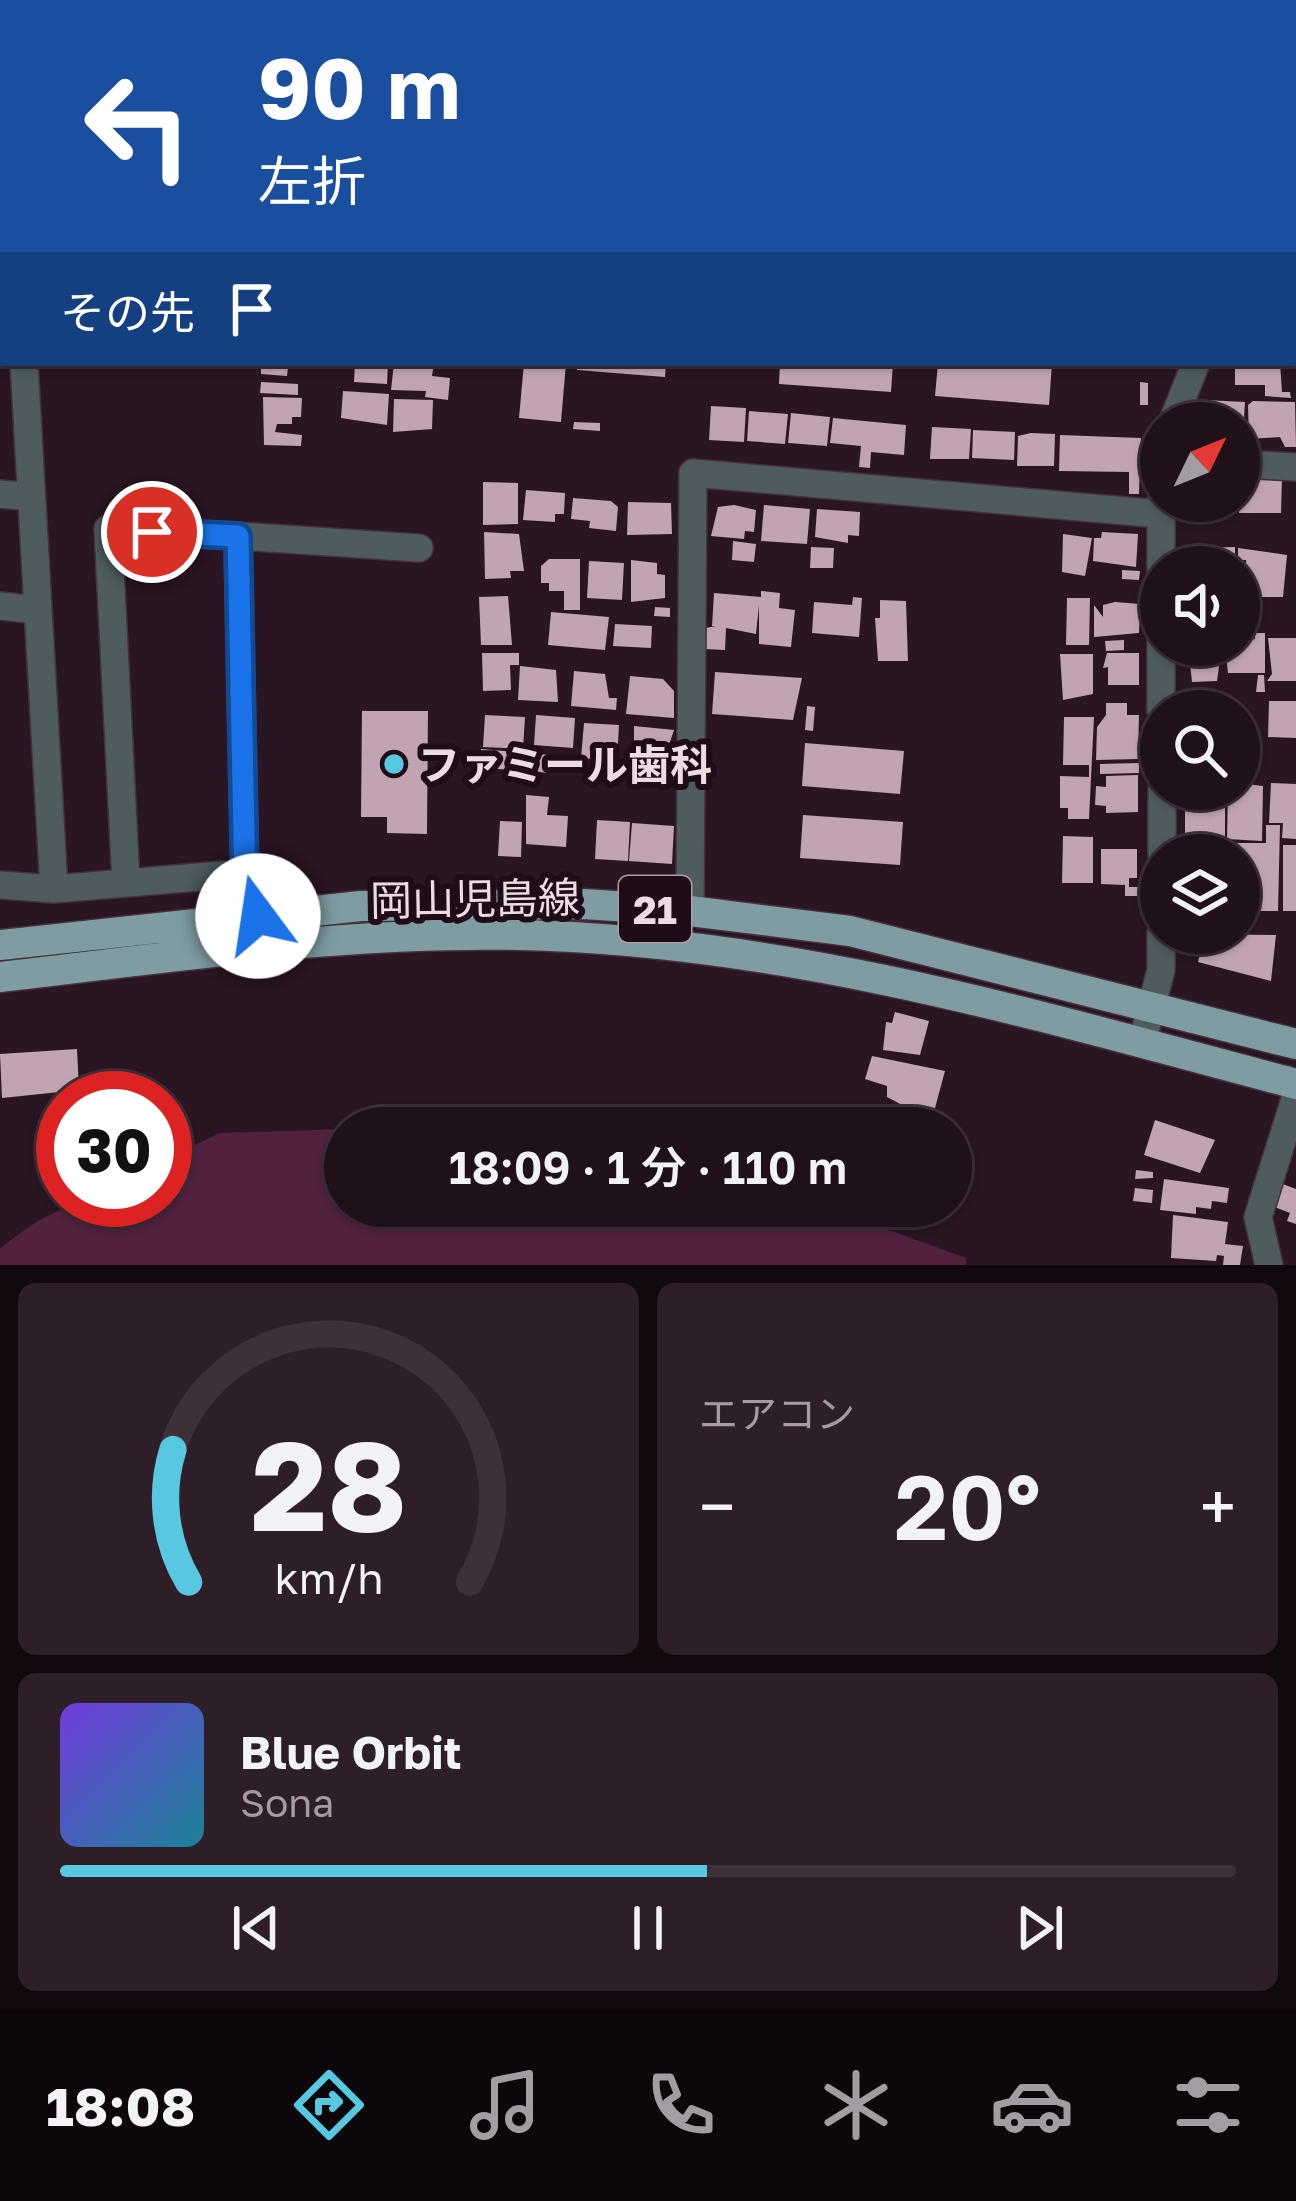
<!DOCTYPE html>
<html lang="ja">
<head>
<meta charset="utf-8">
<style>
	:root { --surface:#20101a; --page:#2d1e27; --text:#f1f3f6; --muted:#a29da2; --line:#3d3039; --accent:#56c9e1 }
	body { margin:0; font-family:"Golos Text","Noto Sans JP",sans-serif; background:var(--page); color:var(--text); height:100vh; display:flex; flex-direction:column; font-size:45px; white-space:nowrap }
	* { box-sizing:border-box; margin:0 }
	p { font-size:39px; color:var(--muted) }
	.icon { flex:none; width:66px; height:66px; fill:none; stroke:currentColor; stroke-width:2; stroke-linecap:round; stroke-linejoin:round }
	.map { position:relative; height:1265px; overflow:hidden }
	.panel { display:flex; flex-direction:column; gap:18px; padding:18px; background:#12090e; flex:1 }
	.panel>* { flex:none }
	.top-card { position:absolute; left:0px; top:0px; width:1296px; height:366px; box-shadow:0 3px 9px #0004,0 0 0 3px var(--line); background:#1a4fa0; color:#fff; overflow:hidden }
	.needle { width:78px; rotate:47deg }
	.tools { position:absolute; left:1140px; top:402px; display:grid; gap:24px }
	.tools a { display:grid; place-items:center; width:120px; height:120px; border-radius:50%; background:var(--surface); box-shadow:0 3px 9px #0004,0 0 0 3px var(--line); font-size:60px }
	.speed { position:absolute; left:36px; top:1071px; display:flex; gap:24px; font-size:60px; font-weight:700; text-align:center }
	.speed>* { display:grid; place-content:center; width:156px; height:156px; border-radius:50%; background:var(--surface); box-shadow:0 3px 9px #0004,0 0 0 3px var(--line); line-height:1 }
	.speed .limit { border:18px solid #d22; background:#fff; color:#111 }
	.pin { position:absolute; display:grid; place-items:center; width:102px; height:102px; color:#fff; margin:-51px; border:6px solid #fff; border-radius:50%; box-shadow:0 3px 12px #0007 }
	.me { position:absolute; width:132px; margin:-66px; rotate:346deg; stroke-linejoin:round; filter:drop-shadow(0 0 9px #0008) }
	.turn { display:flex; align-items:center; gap:42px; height:252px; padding:0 60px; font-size:54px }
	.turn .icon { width:156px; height:156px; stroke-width:2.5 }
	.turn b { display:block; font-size:84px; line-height:102px }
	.then { display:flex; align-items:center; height:114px; padding:0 60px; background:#0003; gap:24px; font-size:45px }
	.big { font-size:90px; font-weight:600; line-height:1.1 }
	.panel .tile { flex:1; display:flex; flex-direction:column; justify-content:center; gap:18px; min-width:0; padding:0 42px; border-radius:18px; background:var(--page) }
	.panel .dial { align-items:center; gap:0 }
	.dial svg { height:312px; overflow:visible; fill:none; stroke:var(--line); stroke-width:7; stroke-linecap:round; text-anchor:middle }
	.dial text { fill:var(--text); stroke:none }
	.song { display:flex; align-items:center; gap:36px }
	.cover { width:144px; height:144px; border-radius:18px; background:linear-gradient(135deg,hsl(260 70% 55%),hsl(190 70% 35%)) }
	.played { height:12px; border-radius:6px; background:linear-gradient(90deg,var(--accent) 55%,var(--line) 55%) }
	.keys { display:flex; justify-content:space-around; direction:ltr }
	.heat { display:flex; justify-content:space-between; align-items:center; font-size:66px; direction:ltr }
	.panel .tiles { flex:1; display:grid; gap:18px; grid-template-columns:1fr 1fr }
	.tile:last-child { grid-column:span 2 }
	.trip { position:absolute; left:324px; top:1107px; width:648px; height:120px; border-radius:60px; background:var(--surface); box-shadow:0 3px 9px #0004,0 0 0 3px var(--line); font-weight:600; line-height:120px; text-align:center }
	.dock { display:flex; height:192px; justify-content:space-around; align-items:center; background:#0d060a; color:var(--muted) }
	.dock .icon { width:84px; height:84px }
	.dock .active { color:var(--accent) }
	.dock b { font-size:54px; color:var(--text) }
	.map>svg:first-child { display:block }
	.green { fill:#51213f }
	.building { fill:#c1a4b3 }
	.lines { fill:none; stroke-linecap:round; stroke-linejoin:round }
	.street-casing { stroke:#45313d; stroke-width:30 }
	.primary-casing { stroke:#45313d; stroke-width:33 }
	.street { stroke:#4e5c5f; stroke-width:27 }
	.primary { stroke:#7e9ca2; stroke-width:30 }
	.route-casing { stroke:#114b97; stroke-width:30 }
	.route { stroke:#1a73e8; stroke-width:21 }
	.poi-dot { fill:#56c9e1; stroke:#200c18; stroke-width:4.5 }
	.labels { text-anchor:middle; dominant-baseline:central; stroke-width:12; stroke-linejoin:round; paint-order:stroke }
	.shield { fill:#200c18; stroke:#ae9ea7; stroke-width:3 }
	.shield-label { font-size:39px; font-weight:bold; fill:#ebdce4 }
	.poi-label { font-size:42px; font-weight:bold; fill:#ebdce4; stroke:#200c18; text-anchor:start }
	.street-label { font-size:42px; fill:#ebdce4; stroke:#200c18 }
</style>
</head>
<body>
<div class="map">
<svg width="1296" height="1265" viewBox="0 0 1296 1265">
	<rect width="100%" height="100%" fill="#2a1522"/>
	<path class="green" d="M 345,1129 L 345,1206 L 737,1206 L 764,1228 L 856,1218 L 966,1258 L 966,1265 L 0,1265 L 0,1249 C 63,1197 86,1200 165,1200 L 165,1159 L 220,1133 Z"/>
	<path class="building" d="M 261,363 L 299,363 L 299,369 L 288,368 L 287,376 L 261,374 Z
		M 355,363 L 388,363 L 387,384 L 354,382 Z
		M 394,363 L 434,363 L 432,376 L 450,378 L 448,400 L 425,397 L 426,391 L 391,390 Z
		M 524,363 L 566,363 L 561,422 L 519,418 Z
		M 577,363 L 666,363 L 665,377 L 577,370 Z
		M 780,363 L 893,363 L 891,392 L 779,384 Z
		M 938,363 L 1052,363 L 1049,405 L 935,396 Z
		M 1235,363 L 1280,363 L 1282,392 L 1290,392 L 1291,398 L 1265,396 L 1265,385 L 1235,385 Z
		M 261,382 L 298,384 L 298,395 L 260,393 Z
		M 1140,382 L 1148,383 L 1148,405 L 1140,405 Z
		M 343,391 L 389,394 L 387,425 L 341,418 Z
		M 263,397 L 302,398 L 301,417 L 292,417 L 292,424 L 277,424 L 275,432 L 302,435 L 301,446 L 264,445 Z
		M 394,399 L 433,400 L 432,429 L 393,432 Z
		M 1205,400 L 1245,402 L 1244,418 L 1204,423 Z
		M 1253,401 L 1295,402 L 1296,447 L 1285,447 L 1280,437 L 1249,439 L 1248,405 Z
		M 711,406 L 746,408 L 744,442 L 709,440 Z
		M 749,411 L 788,414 L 785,444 L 747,441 Z
		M 791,413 L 830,417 L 827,446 L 788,443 Z
		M 833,418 L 906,425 L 904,455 L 871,452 L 870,468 L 859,467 L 861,446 L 830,443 Z
		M 574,422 L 600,423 L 600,431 L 573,429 Z
		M 932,427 L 971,429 L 969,459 L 930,459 Z
		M 973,430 L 1015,432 L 1014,460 L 972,458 Z
		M 1031,433 L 1055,434 L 1054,466 L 1017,466 L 1018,436 Z
		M 1060,435 L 1141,438 L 1139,494 L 1129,494 L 1129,472 L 1059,471 Z
		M 1240,477 L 1282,478 L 1281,513 L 1239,513 Z
		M 483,482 L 518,483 L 518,524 L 483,525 Z
		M 526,490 L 565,493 L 564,514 L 555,514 L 555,522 L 523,520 Z
		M 573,498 L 611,501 L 618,507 L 616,531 L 589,528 L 590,521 L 571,519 Z
		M 1192,501 L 1230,501 L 1230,506 L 1192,506 Z
		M 628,502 L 671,503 L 672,534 L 627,535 Z
		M 734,505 L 756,510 L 754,532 L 745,531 L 744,539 L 711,536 L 718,507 Z
		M 764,505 L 810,509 L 807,544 L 761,541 Z
		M 817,509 L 860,512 L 859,536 L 848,535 L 848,543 L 815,537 Z
		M 484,532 L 519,534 L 524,571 L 510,571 L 511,578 L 485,579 Z
		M 1102,532 L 1138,534 L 1136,567 L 1093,561 L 1094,538 L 1101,538 Z
		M 1063,534 L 1092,538 L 1085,576 L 1062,572 Z
		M 733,541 L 756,544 L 754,562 L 732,560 Z
		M 811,547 L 834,548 L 833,568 L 810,568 Z
		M 1235,547 L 1235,567 L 1186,567 L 1186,548 Z
		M 1238,548 L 1287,555 L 1283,597 L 1247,597 L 1246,560 L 1238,560 Z
		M 549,559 L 580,559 L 580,610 L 564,610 L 564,591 L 549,591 L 549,583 L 541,583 L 541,566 Z
		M 631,560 L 657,563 L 657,574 L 665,575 L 665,598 L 631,602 Z
		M 589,561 L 624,563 L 622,600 L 587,598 Z
		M 1122,570 L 1140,571 L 1139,580 L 1122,579 Z
		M 761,591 L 780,593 L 779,608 L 795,610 L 791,647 L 759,644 L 759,605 L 756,634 L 726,628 L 725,650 L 705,649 L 706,628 L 716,626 L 712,626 L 714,593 L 761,597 Z
		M 508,596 L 512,645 L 481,645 L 479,597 Z
		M 853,597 L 862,598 L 859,637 L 812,633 L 814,602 L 852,605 Z
		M 1067,598 L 1090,598 L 1089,645 L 1066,645 Z
		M 880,600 L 906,601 L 908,661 L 878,661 L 875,618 L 880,618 Z
		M 1115,602 L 1140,604 L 1139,633 L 1094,637 L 1094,605 L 1103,617 L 1103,605 Z
		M 655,607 L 670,608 L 670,617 L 654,616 Z
		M 551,612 L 609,617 L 605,650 L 548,645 Z
		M 615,624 L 652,626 L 651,648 L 613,646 Z
		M 1255,633 L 1265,633 L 1265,673 L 1228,673 L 1225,645 L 1255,639 Z
		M 1268,638 L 1296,638 L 1296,681 L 1267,681 L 1272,674 Z
		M 1124,640 L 1124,650 L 1106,651 L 1105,641 Z
		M 1188,645 L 1222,645 L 1217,681 L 1192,682 Z
		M 482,653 L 519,653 L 519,665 L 510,665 L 511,690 L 483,691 Z
		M 1107,653 L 1139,653 L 1139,685 L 1108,685 L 1108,667 L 1103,668 Z
		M 1060,654 L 1093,654 L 1093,694 L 1063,700 Z
		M 520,666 L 556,670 L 558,702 L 518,700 Z
		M 574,671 L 605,674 L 609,698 L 617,698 L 616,710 L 571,706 Z
		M 715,672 L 802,678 L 793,720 L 712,714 Z
		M 1258,675 L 1264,675 L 1265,692 L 1256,692 Z
		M 630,676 L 663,679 L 674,691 L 674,718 L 626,714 Z
		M 1185,697 L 1220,697 L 1220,711 L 1185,711 Z
		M 1269,701 L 1296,701 L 1296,738 L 1268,737 Z
		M 1106,703 L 1127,703 L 1127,715 L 1139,715 L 1138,759 L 1096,760 L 1097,727 L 1106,715 Z
		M 807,706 L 815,707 L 813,731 L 805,730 Z
		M 362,711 L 428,711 L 427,834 L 387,833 L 387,817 L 361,817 Z
		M 485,715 L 525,717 L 523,749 L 483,747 Z
		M 536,715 L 575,718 L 573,748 L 534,745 Z
		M 1064,717 L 1094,717 L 1089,819 L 1068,819 L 1068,808 L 1060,808 L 1060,776 L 1089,777 L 1089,765 L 1063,765 Z
		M 584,723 L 619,725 L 617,761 L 581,758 Z
		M 634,726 L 674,730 L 665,757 L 634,757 Z
		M 805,743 L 904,751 L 900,794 L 802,786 Z
		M 481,749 L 517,752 L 516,770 L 480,768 Z
		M 527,753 L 549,755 L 547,773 L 525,770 Z
		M 624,760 L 649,762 L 648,780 L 623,778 Z
		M 1139,763 L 1139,773 L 1100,774 L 1100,764 Z
		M 1138,775 L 1138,812 L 1106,813 L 1106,806 L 1095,805 L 1096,786 L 1106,787 L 1106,776 Z
		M 1239,783 L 1263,786 L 1262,841 L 1227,839 L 1228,789 L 1239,789 Z
		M 1271,783 L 1296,784 L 1296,839 L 1282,838 L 1283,823 L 1269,823 Z
		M 1216,789 L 1225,789 L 1225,840 L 1185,840 L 1185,793 Z
		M 526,795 L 549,797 L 547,815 L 568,816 L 566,847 L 526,844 Z
		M 803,815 L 903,822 L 900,865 L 800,858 Z
		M 597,820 L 630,822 L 628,861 L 595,859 Z
		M 500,821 L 522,822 L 521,857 L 498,856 Z
		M 632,823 L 674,826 L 672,864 L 629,861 Z
		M 1266,825 L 1280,825 L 1278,911 L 1249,911 L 1249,888 L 1239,891 L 1239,855 L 1183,855 L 1183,843 L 1266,843 Z
		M 1063,836 L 1093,837 L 1093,883 L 1062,883 Z
		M 1283,845 L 1296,845 L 1296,911 L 1283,911 Z
		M 1101,849 L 1137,849 L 1137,878 L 1129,878 L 1129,887 L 1138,887 L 1137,896 L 1125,896 L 1125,885 L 1101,884 Z
		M 1205,934 L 1276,935 L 1271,981 L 1198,962 Z
		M 895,1012 L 929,1021 L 920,1055 L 883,1050 L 886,1022 L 892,1023 Z
		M 77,1049 L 79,1090 L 2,1098 L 0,1054 Z
		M 872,1056 L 945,1071 L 935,1108 L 902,1105 L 887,1097 L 887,1086 L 865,1079 Z
		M 1155,1120 L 1215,1140 L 1200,1173 L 1144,1155 Z
		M 1136,1170 L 1153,1172 L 1153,1178 L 1135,1179 Z
		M 1164,1179 L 1229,1188 L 1227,1203 L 1212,1201 L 1211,1209 L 1196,1207 L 1196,1214 L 1160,1210 Z
		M 1280,1183 L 1296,1189 L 1296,1224 L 1287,1221 L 1290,1213 L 1272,1206 Z
		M 1135,1188 L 1153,1190 L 1152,1203 L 1133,1201 Z
		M 1173,1215 L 1228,1222 L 1225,1244 L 1243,1246 L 1240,1265 L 1223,1265 L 1224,1256 L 1217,1255 L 1216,1261 L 1171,1258 Z"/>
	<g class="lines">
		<g class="street-casing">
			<path id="street" d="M 3,0 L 3,3
				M 424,0 L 426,3
				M 633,3 L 633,0
				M 781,3 L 781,0
				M 929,3 L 929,0
				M 1075,3 L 1075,0
				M 1248,3 L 1248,0
				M 24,363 L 54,889
				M 1172,423 L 1196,363
				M 1239,464 L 1296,467
				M 0,494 L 31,497
				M 1161,501 L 1161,711
				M 238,536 L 419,548
				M 0,606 L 38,610
				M 1162,855 L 1162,789
				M 126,883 L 108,529 L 238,536 L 245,886
				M 0,885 L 54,889 L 223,875 L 255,895
				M 690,911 L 693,473 L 1160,514
				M 1142,1043 L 1161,970 L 1161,933
				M 1269,1265 L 1258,1217 L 1296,1096"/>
		</g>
		<g class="primary-casing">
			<path id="primary" d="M 0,945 L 361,906 L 584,904 L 690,911 L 850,931 L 1296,1044
				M 0,977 C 182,956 367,928 551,936 C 812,947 1046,1018 1296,1084"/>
		</g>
		<use href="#street" class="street"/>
		<use href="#primary" class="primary"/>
	</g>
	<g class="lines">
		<g class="route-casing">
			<path id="route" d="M 152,532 L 238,536 L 245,886 L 256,896 L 258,916"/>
		</g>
		<use href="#route" class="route"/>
	</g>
	<circle class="poi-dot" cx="394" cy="764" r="12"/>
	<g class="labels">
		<rect class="shield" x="619" y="876" width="72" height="66" rx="9"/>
		<g class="shield-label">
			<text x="655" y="909">21</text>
		</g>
		<g class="poi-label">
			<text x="418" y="764">ファミール歯科</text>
		</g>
		<g class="street-label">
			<text transform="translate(475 898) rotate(-1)">岡山児島線</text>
		</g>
	</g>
</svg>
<div class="tools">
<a><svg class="needle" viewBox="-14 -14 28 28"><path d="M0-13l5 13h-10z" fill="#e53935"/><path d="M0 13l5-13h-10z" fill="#a29da2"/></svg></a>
<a><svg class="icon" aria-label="sound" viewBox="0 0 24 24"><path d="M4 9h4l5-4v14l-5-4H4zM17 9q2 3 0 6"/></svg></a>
<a><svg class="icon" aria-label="search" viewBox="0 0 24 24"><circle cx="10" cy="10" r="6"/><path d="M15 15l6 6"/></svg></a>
<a><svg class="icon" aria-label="layers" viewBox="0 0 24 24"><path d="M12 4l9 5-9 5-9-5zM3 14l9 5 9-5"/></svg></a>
</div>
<div class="speed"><div class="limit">30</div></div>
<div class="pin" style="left:152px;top:532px;background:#d93025"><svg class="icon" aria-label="arrive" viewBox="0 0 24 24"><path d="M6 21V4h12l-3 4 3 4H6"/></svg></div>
<svg class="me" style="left:258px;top:916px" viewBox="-20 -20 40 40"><circle r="19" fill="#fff"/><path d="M0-13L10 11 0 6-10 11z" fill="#1a73e8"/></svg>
<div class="trip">18:09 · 1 分 · 110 m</div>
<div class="top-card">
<div class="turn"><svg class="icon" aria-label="left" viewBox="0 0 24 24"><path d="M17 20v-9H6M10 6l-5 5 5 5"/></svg><div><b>90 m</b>左折</div></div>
<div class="then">その先<svg class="icon" aria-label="arrive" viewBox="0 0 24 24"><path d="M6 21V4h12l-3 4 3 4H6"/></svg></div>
</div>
</div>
<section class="panel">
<div class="tiles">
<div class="tile dial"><svg viewBox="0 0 100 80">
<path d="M14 69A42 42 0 1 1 86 69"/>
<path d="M14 69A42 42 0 0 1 10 35" stroke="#56c9e1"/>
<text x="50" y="56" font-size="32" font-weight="700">28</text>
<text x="50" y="72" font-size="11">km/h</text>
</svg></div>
<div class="tile"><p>エアコン</p>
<div class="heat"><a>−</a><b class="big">20°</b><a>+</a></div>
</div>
<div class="tile">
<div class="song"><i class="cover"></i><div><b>Blue Orbit</b><p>Sona</p></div></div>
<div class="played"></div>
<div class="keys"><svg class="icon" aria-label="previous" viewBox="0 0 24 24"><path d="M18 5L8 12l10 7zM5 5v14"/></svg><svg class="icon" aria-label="pause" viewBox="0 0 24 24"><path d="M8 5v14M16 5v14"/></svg><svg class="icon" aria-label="next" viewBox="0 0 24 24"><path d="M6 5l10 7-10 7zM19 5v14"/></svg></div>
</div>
</div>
</section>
<nav class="dock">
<b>18:08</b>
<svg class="icon active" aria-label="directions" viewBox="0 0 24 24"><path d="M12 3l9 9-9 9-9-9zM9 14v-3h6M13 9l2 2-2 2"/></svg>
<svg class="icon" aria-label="music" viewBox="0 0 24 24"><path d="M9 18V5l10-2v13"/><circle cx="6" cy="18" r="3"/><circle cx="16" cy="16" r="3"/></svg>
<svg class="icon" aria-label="phone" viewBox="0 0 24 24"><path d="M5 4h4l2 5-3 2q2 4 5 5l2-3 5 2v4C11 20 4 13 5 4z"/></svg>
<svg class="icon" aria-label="climate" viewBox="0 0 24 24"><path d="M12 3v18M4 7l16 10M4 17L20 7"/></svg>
<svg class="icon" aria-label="car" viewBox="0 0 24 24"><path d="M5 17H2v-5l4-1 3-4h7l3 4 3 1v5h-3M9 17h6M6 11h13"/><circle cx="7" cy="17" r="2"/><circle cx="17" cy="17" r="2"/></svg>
<svg class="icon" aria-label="filters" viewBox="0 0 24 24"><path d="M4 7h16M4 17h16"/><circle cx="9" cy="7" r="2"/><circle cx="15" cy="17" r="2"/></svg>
</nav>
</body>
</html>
